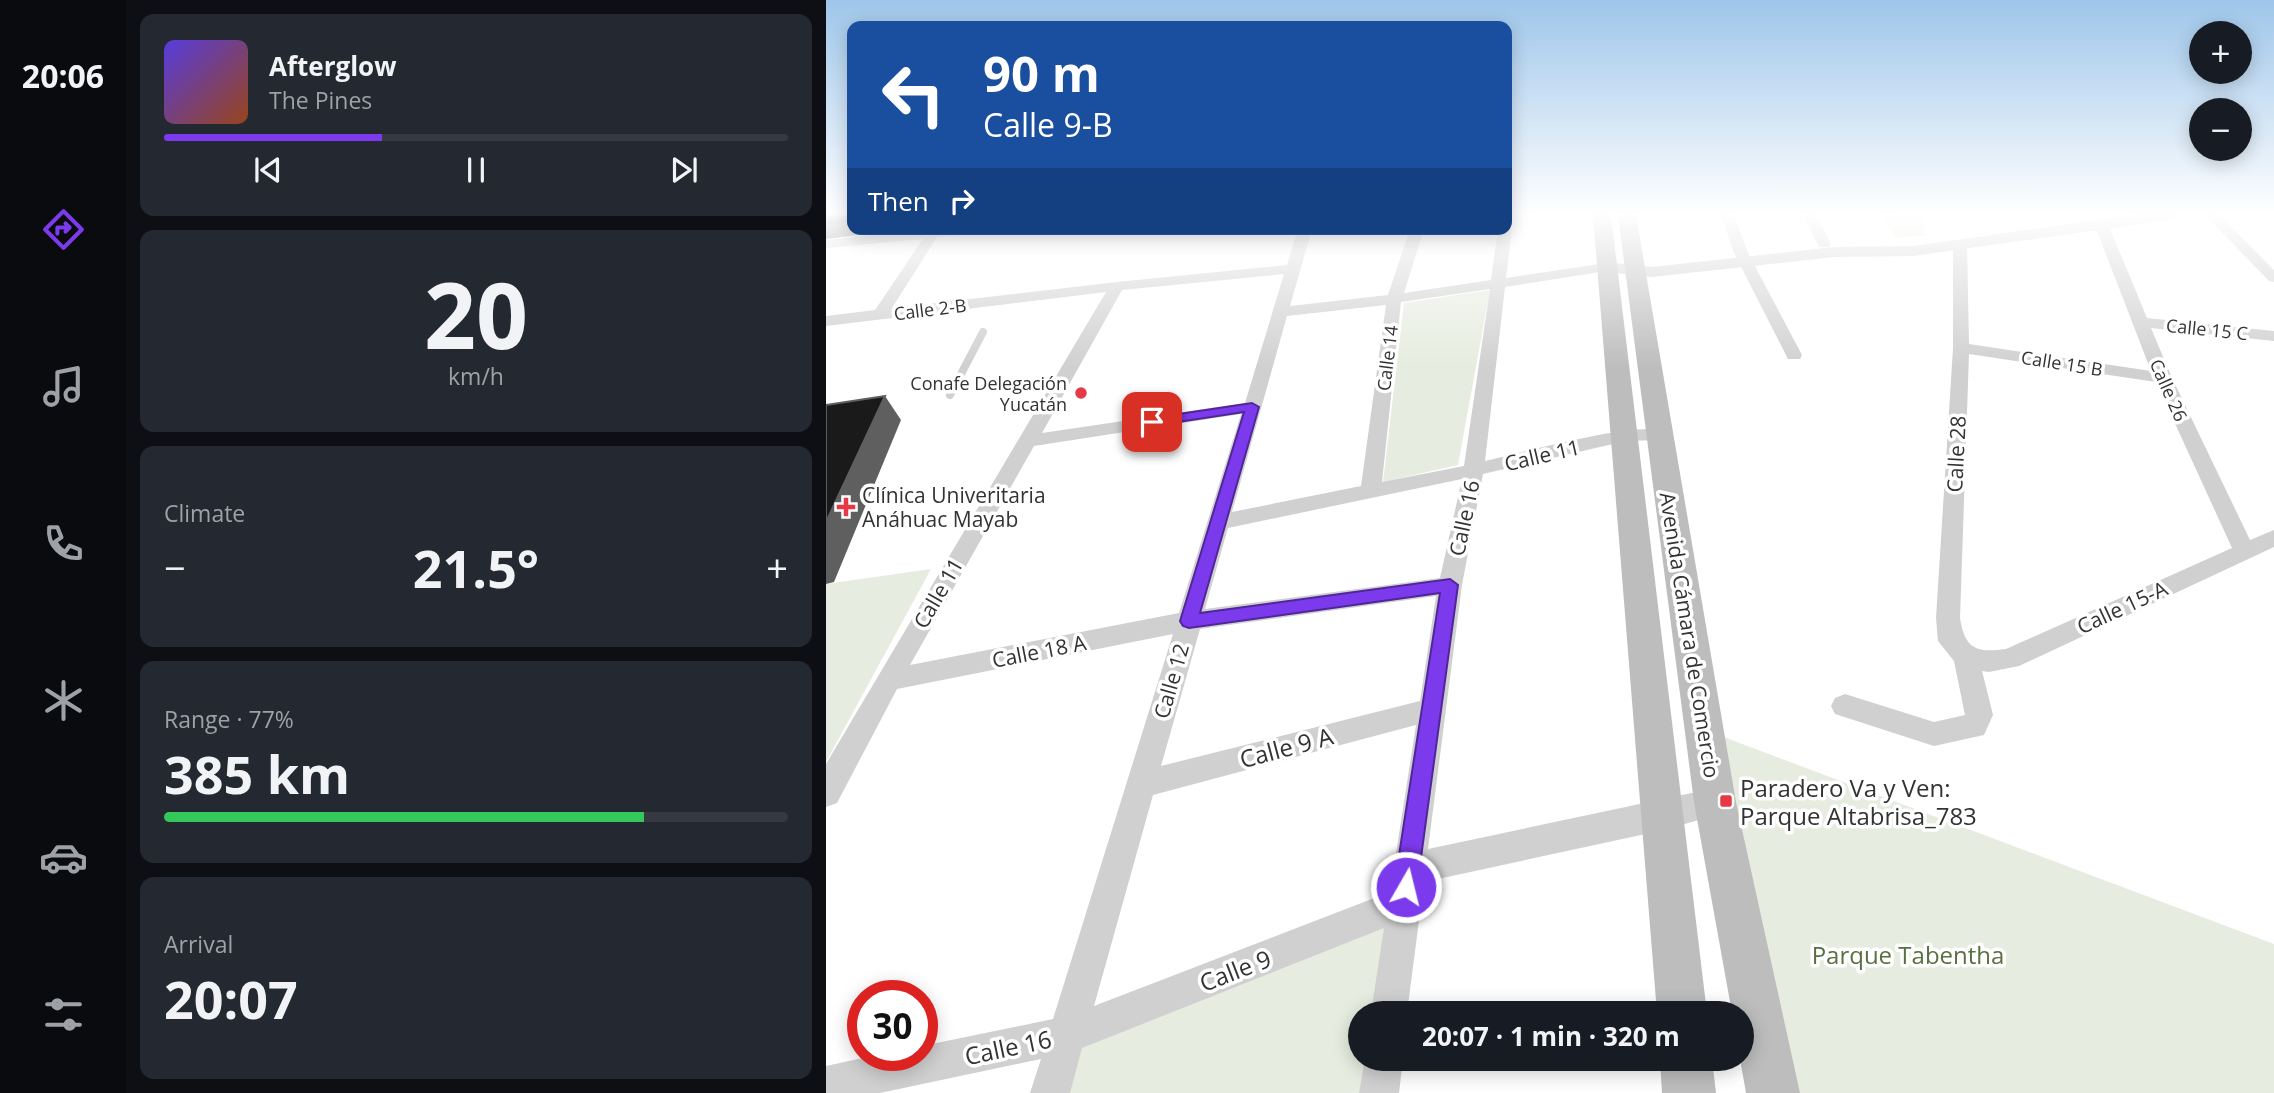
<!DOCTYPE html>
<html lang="en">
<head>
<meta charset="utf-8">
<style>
	:root { --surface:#171b24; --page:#242831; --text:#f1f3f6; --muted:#9ea1a6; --line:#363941; --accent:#7c3aed }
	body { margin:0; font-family:"Open Sans",sans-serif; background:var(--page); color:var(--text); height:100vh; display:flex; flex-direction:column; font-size:26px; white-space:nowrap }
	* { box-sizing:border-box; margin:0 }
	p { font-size:23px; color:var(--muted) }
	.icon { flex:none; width:38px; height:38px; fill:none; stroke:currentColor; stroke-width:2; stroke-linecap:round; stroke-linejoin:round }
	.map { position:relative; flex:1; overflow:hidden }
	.details { display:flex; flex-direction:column; gap:14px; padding:14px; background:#0d0f14; width:700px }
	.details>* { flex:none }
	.guide { position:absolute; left:21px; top:21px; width:665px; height:214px; border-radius:14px; box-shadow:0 4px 18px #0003; background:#1a4fa0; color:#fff; overflow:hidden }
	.tools { position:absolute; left:1363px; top:21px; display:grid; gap:14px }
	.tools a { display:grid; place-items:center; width:63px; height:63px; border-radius:50%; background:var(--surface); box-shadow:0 4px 18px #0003; font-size:35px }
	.speed { position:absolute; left:21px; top:980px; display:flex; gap:14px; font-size:35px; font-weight:700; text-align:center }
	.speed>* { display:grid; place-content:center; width:91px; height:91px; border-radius:50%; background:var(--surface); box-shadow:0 4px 18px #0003; line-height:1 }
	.speed .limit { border:10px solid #d22; background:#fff; color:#111 }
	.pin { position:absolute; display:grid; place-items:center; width:60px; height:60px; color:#fff; margin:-30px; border-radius:14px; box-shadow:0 4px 10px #0006 }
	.me { position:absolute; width:77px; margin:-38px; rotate:8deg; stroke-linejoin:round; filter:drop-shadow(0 0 5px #0008) }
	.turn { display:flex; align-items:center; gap:24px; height:147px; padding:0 21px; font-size:32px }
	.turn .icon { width:91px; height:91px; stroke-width:2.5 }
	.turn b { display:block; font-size:49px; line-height:60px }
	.then { display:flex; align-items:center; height:66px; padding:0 21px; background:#0003; gap:14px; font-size:26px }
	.big { font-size:52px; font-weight:700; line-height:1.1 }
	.details .card { flex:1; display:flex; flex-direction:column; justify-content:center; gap:10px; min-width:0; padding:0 24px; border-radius:14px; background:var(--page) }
	.details .dial { align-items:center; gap:0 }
	.dial b { font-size:91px; line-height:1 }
	.song { display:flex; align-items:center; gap:21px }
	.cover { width:84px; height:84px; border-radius:10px; background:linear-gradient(135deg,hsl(250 70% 55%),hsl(20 70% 35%)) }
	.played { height:7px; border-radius:4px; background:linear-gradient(90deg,var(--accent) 35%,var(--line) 35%) }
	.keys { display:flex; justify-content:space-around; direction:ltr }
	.heat { display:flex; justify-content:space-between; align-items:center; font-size:38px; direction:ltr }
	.charge { height:10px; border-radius:5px; background:linear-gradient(90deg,#34c759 77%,var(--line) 0) }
	.trip { position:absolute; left:522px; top:1001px; width:406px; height:70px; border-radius:35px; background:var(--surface); box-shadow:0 4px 18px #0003; font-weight:700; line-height:70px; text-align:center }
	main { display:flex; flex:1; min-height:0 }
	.menu { display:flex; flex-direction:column; width:126px; justify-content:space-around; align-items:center; background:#090b0e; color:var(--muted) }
	.menu .icon { width:49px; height:49px }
	.menu .selected { color:var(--accent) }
	.menu b { font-size:32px; color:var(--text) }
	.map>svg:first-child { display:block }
	.green { fill:#e6ecdf }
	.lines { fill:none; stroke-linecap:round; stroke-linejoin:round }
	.service { stroke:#d0d0d0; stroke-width:8 }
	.minor { fill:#d0d0d0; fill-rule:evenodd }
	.tertiary { fill:#d0d0d0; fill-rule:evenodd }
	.secondary { fill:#bdbdbd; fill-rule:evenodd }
	.shaded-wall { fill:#5f5f5f }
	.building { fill:#1a1a1a; stroke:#5f5f5f; stroke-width:2 }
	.route { fill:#7c3aed; stroke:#51269a; stroke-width:2 }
	.poi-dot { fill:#e63946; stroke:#fff; stroke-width:2.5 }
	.labels { text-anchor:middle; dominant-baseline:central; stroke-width:7; stroke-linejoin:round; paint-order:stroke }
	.far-street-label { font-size:18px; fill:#333; stroke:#fff }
	.far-poi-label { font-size:18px; fill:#333; stroke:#fff; text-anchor:end }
	.street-label { font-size:21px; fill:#333; stroke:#fff }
	.poi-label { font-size:21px; fill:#333; stroke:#fff; text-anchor:start }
	.near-street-label { font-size:24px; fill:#333; stroke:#fff }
	.near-poi-label { font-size:24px; fill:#333; stroke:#fff; text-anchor:start }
	.near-park-label { font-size:24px; fill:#56703f; stroke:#fff }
</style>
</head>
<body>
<main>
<nav class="menu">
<b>20:06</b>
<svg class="icon selected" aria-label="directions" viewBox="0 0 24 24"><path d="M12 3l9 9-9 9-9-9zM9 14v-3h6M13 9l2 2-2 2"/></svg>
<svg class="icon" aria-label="music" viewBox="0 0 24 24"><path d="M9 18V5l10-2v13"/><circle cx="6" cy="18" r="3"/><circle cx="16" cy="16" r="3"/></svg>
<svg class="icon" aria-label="phone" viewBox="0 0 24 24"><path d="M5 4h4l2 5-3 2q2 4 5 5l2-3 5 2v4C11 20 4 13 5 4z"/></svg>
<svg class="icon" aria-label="climate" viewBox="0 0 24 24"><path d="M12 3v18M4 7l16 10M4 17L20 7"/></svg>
<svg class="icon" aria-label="car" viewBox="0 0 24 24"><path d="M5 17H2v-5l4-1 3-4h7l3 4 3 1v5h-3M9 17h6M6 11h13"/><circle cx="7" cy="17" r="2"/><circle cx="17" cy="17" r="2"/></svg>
<svg class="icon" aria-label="filters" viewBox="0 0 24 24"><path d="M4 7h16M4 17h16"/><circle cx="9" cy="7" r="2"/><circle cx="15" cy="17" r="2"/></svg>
</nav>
<section class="details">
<div class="card">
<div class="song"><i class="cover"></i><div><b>Afterglow</b><p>The Pines</p></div></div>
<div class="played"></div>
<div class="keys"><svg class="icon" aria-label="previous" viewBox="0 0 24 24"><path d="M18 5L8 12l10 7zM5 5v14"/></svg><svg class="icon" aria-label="pause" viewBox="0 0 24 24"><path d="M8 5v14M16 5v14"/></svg><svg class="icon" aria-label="next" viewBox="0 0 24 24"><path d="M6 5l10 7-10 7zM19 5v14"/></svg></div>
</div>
<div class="card dial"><b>20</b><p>km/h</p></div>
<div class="card"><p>Climate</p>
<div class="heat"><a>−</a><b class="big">21.5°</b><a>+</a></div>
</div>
<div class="card"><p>Range · 77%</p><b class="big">385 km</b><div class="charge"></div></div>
<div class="card"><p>Arrival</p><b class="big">20:07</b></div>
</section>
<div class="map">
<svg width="1448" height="1093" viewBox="0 0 1448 1093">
	<rect width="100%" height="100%" fill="#fff"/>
	<path class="green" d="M 1058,215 L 1097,215 L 1099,236 L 1070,237 Z
		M 664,290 L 632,465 L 557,482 L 578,303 Z
		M 105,569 L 0,762 L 0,584 Z
		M 895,736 L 1448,944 L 1448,1093 L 966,1093 Z
		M 559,922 L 547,1013 L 534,1013 L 534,1059 L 541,1059 L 537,1093 L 233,1093 L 244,1046 Z"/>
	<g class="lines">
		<path class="service" d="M 124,395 L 157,332"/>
		<path class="minor" d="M 895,215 L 908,215 L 922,253 L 976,355 L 974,359 L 962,359 L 960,355 L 908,253 Z
			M 977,215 L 990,215 L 1005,244 L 1003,247 L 993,247 Z
			M 1055,215 L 1068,215 L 1069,218 L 1063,222 Z
			M 1379,215 L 1393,215 L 1448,270 L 1448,282 L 1443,281 Z
			M 1276,222 L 1283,226 L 1321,318 L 1448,331 L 1448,341 L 1325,328 L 1346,378 L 1424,540 L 1448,530 L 1448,547 L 1193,666 L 1163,672 L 1156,671 L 1167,715 L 1158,735 L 1108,746 L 1009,714 L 1005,706 L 1009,698 L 1019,694 L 1108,722 L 1139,715 L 1128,661 L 1112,641 L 1110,618 L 1127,348 L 1127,245 L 1134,241 L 1141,245 L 1143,344 L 1325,371 L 1269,226 ZM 1143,354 L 1330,382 L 1406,548 L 1180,649 C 1150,653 1139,649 1134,618 Z
			M 681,225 L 686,229 L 680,278 L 780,263 L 787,267 L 780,271 L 679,287 L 659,461 C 687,455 829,415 844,434 L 834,440 L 800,441 L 657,474 L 636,585 L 602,849 L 889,788 L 900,792 L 904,802 L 900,812 L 838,830 L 598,882 L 581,1013 L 545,1013 L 558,928 L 256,1048 L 244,1093 L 204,1093 L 215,1059 L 54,1093 L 0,1093 L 0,1066 L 50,1055 L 96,1055 L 96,1046 L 227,1019 L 347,634 L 71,689 L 11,803 L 0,807 L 0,764 L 280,292 L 0,326 L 0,316 L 49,310 L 97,239 L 0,248 L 0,240 L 106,229 L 160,229 L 154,233 L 111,237 L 66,308 L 291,282 L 461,265 L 472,229 L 486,229 L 464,306 L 562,295 L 584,229 L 598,229 L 578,293 L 665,280 L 672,229 L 681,229 ZM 458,274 L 419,403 L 216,433 L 296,290 ZM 664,289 L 638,466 L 556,482 L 575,302 ZM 560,305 L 535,486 L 406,512 L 461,316 ZM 415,414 L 353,613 L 84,665 L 208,446 ZM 636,479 L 614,578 L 379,609 L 402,528 ZM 610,596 L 594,701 L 335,766 L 374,629 ZM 590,725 L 564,892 L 268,1006 L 327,795 Z
			M 539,1059 L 577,1059 L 573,1093 L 533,1093 Z"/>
		<path class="tertiary" d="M 1307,215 L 1351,215 L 1343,220 L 1087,256 L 1008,257 L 826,277 L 780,272 L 771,267 L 780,262 L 826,267 L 1008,247 L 1087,246 Z"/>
		<path class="secondary" d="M 767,215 L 785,215 L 881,1013 L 831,1013 Z
			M 792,215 L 810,215 L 910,802 L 974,1093 L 920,1093 L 914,1059 L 915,1013 L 906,1013 L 868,802 Z
			M 834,1059 L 886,1059 L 890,1093 L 836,1093 Z"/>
	</g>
	<path class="shaded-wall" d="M 26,223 L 26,229 L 79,229 L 0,239 L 0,226 Z
		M 59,396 L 75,420 L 8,582 L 0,584 L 0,522 Z"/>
	<path class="building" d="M 0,215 L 26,215 L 26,223 L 0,226 Z
		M 59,396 L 0,522 L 0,405 Z"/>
	<linearGradient id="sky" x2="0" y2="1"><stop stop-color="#9ec6ea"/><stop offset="0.58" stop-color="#fff"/><stop offset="1" stop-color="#fff" stop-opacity="0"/></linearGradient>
	<rect width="1448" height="368" fill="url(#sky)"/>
	<path class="route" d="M 426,403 L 433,407 L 374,613 L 624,579 L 632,585 L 591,887 L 588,895 L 580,898 L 571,895 L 568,887 L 614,593 L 363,628 L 357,626 L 354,621 L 418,412 L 326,426 L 319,422 L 326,418 Z"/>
	<g class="poi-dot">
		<circle cx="255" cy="393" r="7"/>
		<path d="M16.5 496.5h7v7h7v7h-7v7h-7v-7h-7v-7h7z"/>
		<rect x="893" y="794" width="14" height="14" rx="3.5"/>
	</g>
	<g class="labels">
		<g class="far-street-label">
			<text transform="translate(104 309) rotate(-7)">Calle 2-B</text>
			<text transform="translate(1381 329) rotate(6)">Calle 15 C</text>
			<text transform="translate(561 358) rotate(-83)">Calle 14</text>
			<text transform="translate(1236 363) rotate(9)">Calle 15 B</text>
			<text transform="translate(1343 390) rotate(66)">Calle 26</text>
		</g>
		<g class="far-poi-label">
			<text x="241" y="383">Conafe Delegación<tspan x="241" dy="21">Yucatán</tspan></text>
		</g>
		<g class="street-label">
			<text transform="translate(1130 454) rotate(-87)">Calle 28</text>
			<text transform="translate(716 455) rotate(-13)">Calle 11</text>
			<text transform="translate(638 518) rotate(-78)">Calle 16</text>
			<text transform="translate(112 593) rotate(-60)">Calle 11</text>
			<text transform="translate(1296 607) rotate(-25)">Calle 15-A</text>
			<text transform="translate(864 635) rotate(81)">Avenida Cámara de Comercio</text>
			<text transform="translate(213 651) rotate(-11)">Calle 18 A</text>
			<text transform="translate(345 681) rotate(-74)">Calle 12</text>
		</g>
		<g class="poi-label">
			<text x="36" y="495">Clínica Univeritaria<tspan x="36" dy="24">Anáhuac Mayab</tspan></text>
		</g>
		<g class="near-street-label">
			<text transform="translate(460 747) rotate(-15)">Calle 9 A</text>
			<text transform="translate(409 970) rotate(-21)">Calle 9</text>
			<text transform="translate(182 1047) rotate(-12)">Calle 16</text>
		</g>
		<g class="near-poi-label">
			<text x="914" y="787">Paradero Va y Ven:<tspan x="914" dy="28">Parque Altabrisa_783</tspan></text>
		</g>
		<g class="near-park-label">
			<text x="1082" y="954">Parque Tabentha</text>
		</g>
	</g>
</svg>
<div class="tools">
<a>+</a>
<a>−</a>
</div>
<div class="speed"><div class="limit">30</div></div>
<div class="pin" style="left:326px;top:422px;background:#d93025"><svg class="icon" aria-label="arrive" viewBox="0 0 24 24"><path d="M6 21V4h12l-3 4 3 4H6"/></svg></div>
<svg class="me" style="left:580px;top:887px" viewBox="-20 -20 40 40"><circle r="17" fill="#7c3aed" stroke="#fff" stroke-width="3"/><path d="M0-11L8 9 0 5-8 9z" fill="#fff"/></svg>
<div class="trip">20:07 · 1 min · 320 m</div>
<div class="guide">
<div class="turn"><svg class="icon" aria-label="left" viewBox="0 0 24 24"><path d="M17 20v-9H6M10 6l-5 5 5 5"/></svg><div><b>90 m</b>Calle 9-B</div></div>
<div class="then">Then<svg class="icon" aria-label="right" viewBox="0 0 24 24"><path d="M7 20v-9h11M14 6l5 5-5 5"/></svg></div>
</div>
</div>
</main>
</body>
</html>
